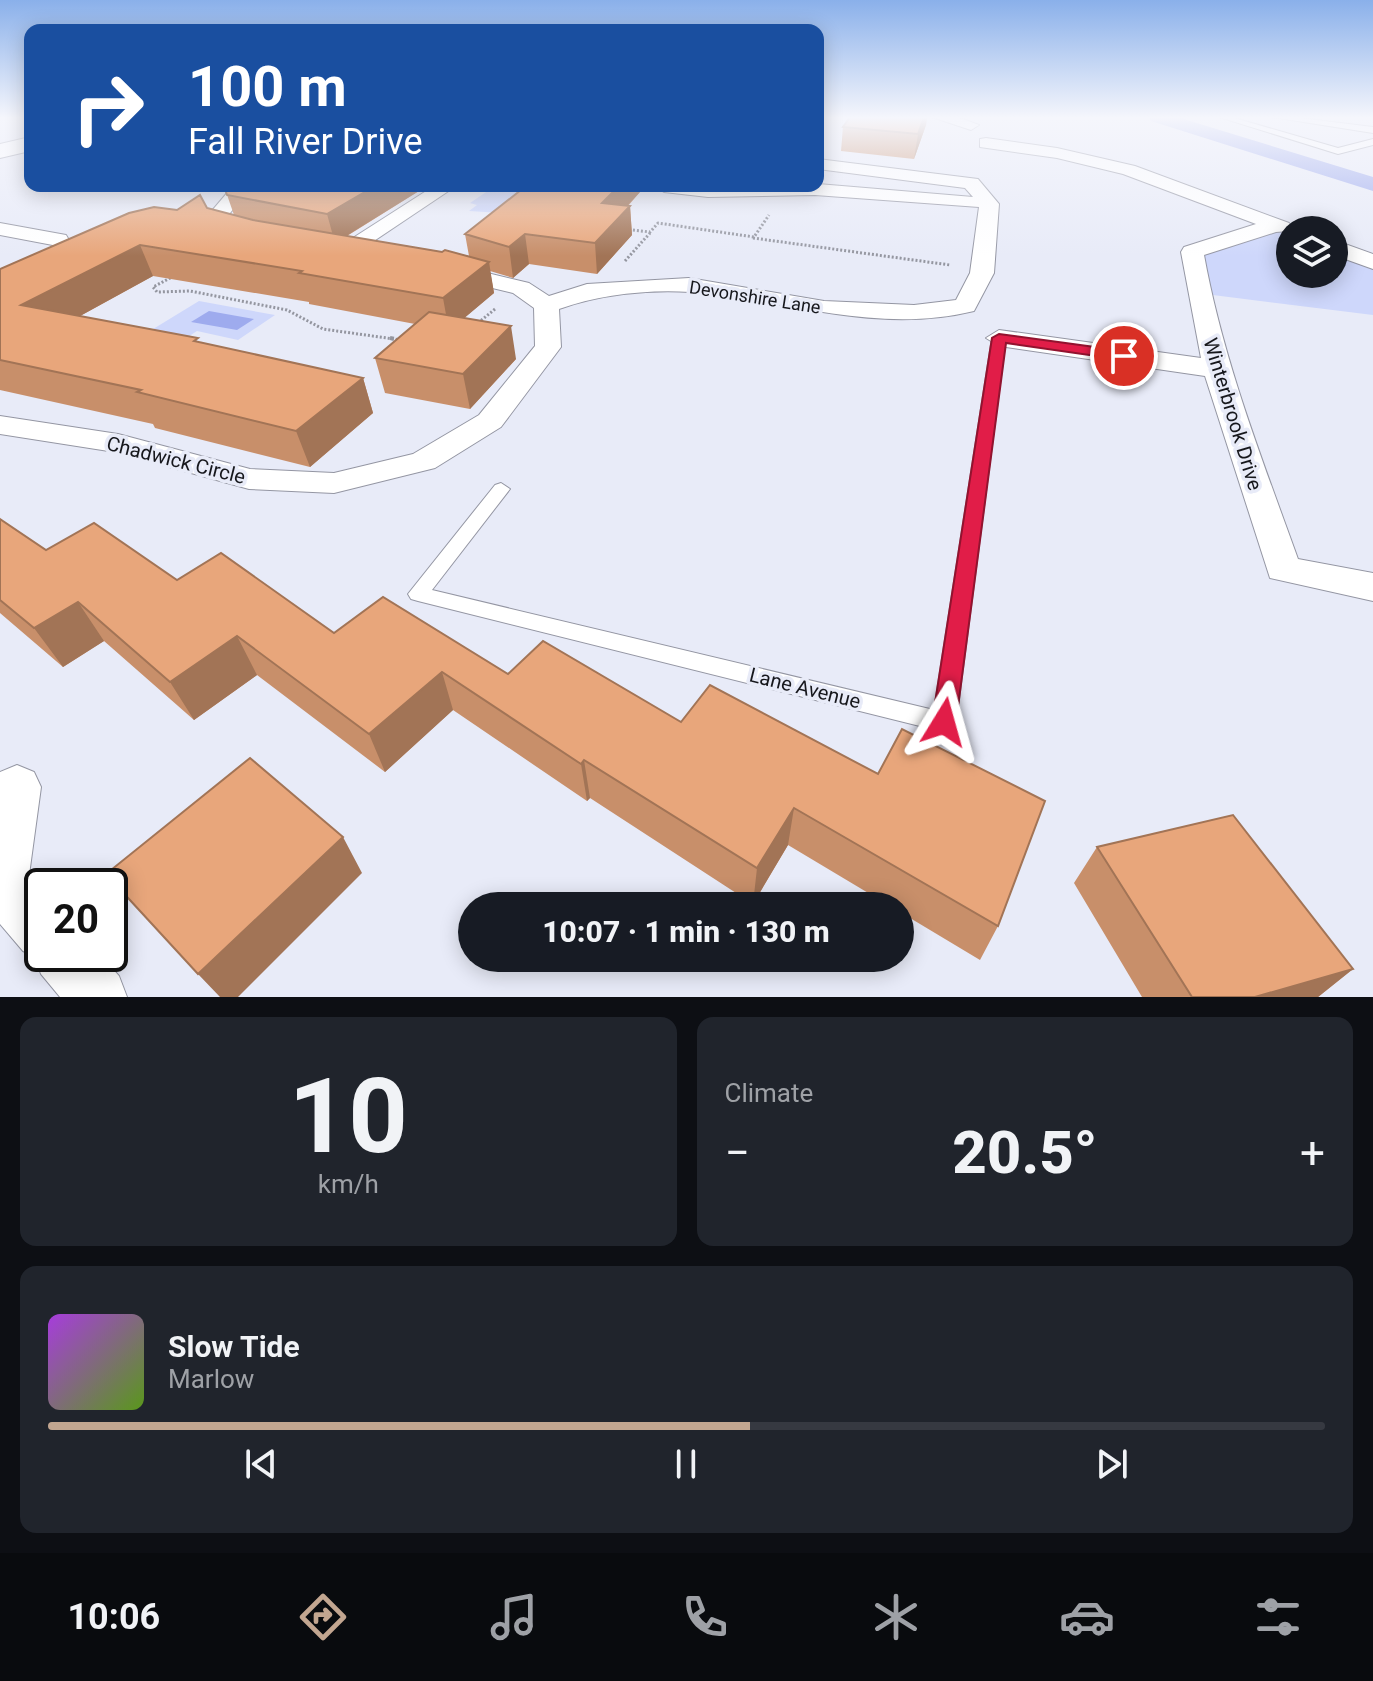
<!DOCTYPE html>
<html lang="en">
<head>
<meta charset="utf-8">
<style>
	:root { --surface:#171b24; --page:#20242c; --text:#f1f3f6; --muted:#9ea1a6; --line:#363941; --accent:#c2a690 }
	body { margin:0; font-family:Roboto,sans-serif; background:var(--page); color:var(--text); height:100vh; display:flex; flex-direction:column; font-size:30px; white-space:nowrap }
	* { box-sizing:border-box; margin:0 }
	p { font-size:26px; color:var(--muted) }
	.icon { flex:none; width:44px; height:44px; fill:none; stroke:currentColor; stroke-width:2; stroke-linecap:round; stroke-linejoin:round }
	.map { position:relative; height:997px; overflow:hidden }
	.side { display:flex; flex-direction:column; gap:20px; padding:20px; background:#0d0f14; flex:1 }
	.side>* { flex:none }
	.top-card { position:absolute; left:24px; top:24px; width:800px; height:168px; border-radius:16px; box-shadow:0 4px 20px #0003; background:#1a4fa0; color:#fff; overflow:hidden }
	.fabs { position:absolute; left:1276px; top:216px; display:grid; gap:16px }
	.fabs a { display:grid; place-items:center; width:72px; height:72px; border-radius:50%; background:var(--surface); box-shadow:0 4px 20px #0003; font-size:40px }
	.speed { position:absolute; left:24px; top:868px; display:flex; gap:16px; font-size:40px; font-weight:700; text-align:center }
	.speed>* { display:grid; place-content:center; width:104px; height:104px; border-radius:50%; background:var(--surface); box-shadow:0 4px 20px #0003; line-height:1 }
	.speed .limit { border:4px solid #111; border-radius:12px; background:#fff; color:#111 }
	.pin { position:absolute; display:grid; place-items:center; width:68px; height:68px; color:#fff; margin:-34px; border:4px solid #fff; border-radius:50%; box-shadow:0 2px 8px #0007 }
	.me { position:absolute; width:88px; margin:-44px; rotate:8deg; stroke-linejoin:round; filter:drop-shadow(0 0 6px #0008) }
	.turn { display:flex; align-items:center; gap:28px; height:168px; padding:0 32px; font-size:36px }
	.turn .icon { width:104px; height:104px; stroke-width:2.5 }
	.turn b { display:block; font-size:56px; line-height:68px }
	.big { font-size:60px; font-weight:800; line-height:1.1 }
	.side .tile { flex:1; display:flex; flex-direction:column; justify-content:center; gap:12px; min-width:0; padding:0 28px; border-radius:16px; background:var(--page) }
	.side .dial { align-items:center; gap:0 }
	.dial b { font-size:104px; line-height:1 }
	.song { display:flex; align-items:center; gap:24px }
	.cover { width:96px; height:96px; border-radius:12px; background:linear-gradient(135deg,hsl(280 70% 55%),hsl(90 70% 35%)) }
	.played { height:8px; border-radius:4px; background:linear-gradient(90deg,var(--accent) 55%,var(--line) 55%) }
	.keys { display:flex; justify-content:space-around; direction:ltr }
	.heat { display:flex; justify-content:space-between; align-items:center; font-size:44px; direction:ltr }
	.side .tiles { flex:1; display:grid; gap:20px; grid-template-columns:1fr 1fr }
	.tile:last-child { grid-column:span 2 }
	.trip { position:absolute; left:458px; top:892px; width:456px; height:80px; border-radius:40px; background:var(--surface); box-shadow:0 4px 20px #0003; font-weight:800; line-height:80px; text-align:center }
	.tabs { display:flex; height:128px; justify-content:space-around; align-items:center; background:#090b0e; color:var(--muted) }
	.tabs .icon { width:56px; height:56px }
	.tabs .selected { color:var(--accent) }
	.tabs b { font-size:36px; color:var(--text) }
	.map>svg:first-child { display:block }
	.green { fill:#ced7fb }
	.water { fill:#9eabee }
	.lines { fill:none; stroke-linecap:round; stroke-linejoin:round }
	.canal { fill:#9eabee; fill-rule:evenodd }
	.service-casing { stroke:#9496a3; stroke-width:2 }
	.minor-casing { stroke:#9496a3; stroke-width:2 }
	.tertiary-casing { stroke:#9496a3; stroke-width:2 }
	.path-far1 { stroke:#9496a0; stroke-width:3; stroke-dasharray:2 2; stroke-linecap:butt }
	.path { stroke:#9496a0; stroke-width:4; stroke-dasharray:4 4; stroke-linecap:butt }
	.service { fill:#fff; fill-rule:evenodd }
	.minor { fill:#fff; fill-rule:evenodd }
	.tertiary { fill:#fff; fill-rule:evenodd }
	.wall { fill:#c88f6a }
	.shaded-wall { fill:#a27456 }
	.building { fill:#e8a67b; stroke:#a27456; stroke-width:2 }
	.route { fill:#e11d48; stroke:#92132f; stroke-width:2 }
	.labels { text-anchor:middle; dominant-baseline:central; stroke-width:7; stroke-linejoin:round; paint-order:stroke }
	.far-street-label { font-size:18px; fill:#16171c; stroke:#e8ebf8 }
	.street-label { font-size:20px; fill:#16171c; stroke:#e8ebf8 }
</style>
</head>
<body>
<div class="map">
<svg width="1373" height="997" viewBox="0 0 1373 997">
	<rect width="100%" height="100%" fill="#e8ebf8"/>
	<path class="green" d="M 495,186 L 551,191 L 534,215 L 469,211 L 477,205 L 470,203 Z
		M 1275,225 L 1290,230 L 1290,274 L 1334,274 L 1334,247 L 1373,262 L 1373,315 L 1197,293 L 1192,252 Z
		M 199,301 L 275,315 L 238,340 L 197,331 L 177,344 L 140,337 Z"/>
	<path class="water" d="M 209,311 L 254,319 L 237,330 L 191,322 Z"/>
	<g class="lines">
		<path class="canal" d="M 1148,117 L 1177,117 L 1373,177 L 1373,191 L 1151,121 Z"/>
		<g class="service-casing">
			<path id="service" d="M 1219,117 L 1231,117 L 1338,148 L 1373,139 L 1373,145 L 1338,154 Z
				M 1272,117 L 1292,117 L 1373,127 L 1373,133 Z
				M 999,334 L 1006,338 L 956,722 L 952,729 L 944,732 L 418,601 L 411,599 L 408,594 L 495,485 L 501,483 L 510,489 L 432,590 L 934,710 L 992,338 Z"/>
		</g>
		<g class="minor-casing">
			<path id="minor" d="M 932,117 L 957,117 L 979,125 L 971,130 Z
				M 986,138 L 1057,148 L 1135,166 L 1289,223 L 1292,227 L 1289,231 L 1276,232 L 1204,255 C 1223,360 1262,459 1298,559 L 1373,573 L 1373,601 L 1270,578 L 1205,376 L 999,346 L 986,338 L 999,330 L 1201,358 L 1181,252 L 1184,247 L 1256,224 L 1123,174 L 1057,158 L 980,147 L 980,139 Z
				M 818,159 L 978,179 L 999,204 L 994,273 L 974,311 C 877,335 786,300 690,292 C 648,289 598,295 559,309 L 561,347 L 501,427 L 435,468 L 334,493 L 249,489 L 115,452 L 0,434 L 0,416 L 118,434 L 250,469 L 334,473 L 413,454 L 479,415 L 535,346 L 534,308 L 513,293 L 438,275 L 435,270 L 446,263 L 529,283 L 549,296 L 587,284 L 689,278 L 824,301 L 914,305 L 956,300 L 970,273 L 979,207 L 815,195 L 708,197 L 664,192 L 655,186 L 818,184 L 973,197 L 965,188 L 818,169 Z
				M 233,186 L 252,186 L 230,213 L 235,226 L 260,232 L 263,237 L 260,242 L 252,243 L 219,234 L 210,213 Z
				M 434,186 L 456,186 L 350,257 L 334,257 L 331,252 Z
				M 0,223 L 66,235 L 69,240 L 58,246 L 0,235 Z
				M 1334,240 L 1373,254 L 1373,269 L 1334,255 Z
				M 17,765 L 34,772 L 41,787 L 29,875 L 42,891 L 42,954 L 99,954 L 119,976 L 127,997 L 60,997 L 41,974 L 34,956 L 23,951 L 0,924 L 0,772 Z"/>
		</g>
		<g class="tertiary-casing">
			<path id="tertiary" d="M 30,137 L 30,151 L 0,158 L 0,144 Z"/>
		</g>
		<path class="path-far1" d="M 625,229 L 650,232 L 658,223 L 754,237 L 769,215
			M 753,238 L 950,265
			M 625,261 L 650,233
			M 174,276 L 153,287 L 157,292 L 190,291 L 287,310 L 323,329 L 401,340
			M 478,323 L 495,309"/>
		<path class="path" d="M 390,338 L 401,340"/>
		<use href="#service" class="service"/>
		<use href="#minor" class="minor"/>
		<use href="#tertiary" class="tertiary"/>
	</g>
	<path class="wall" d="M 850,117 L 927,117 L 926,125 L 914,159 L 841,151 L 843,127 Z
		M 224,186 L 427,186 L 347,236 L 469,256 L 465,234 L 526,186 L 640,186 L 640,192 L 628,206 L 630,206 L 632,235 L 597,274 L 529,264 L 513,278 L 490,271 L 494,293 L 464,318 L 516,359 L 470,409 L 385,393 L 375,358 L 415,324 L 309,304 L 309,302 L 153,276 L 80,316 L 363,378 L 373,413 L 310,467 L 155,428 L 153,424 L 0,390 L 0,269 L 177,210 L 234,215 Z
		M 0,519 L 46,550 L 177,580 L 334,633 L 508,674 L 543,641 L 998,926 L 980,960 L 900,912 L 900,906 L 890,906 L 788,845 L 753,904 L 590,798 L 587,801 L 453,710 L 385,772 L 257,675 L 194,720 L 104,641 L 63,667 L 0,613 Z
		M 1097,847 L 1353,969 L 1318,997 L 1142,997 L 1074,883 Z"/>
	<path class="shaded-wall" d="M 924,117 L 927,117 L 926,125 L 914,159 L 918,134 Z
		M 375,186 L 427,186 L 335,243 L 327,214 Z
		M 619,186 L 640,186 L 640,192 L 604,231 L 602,203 Z
		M 630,206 L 632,235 L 597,274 L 595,243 Z
		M 525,234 L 529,264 L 513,278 L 509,247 Z
		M 140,245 L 153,276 L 40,338 L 21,305 Z
		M 489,262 L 494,293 L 449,331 L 443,298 Z
		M 511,326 L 516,359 L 470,409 L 463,374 Z
		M 363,378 L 373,413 L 310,467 L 296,431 Z
		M 78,602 L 104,641 L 63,667 L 34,628 Z
		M 237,636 L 257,675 L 194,720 L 170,682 Z
		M 442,672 L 453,710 L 385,772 L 369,734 Z
		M 584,760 L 590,798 L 587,801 L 581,764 Z
		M 794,808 L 788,845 L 753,904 L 757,868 Z
		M 343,837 L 362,873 L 238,997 L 220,997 L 198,974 Z
		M 1353,969 L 1318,997 L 1255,997 Z"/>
	<path class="building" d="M 850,117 L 924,117 L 918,134 L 843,127 Z
		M 224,186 L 375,186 L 327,214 L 227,195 Z
		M 526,186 L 619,186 L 602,203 L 630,206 L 595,243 L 525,234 L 509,247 L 465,234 Z
		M 200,195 L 207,208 L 253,220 L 442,252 L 445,250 L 489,262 L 443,298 L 299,273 L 302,271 L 140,245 L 21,305 L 198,338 L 194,341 L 363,378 L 296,431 L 137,392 L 141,390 L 0,360 L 0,269 L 129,213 L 154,207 L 177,210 Z
		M 429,312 L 511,326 L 463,374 L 375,358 Z
		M 0,519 L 46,550 L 94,523 L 177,580 L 221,553 L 334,633 L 383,597 L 508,674 L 543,641 L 681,722 L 710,685 L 878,774 L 902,729 L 1045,801 L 998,926 L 794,808 L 757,868 L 584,760 L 581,764 L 442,672 L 369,734 L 237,636 L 170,682 L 78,602 L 34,628 L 0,600 Z
		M 250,758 L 343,837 L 198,974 L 106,874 Z
		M 1233,815 L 1353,969 L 1255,997 L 1192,997 L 1097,847 Z"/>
	<linearGradient id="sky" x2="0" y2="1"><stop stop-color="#8ab0ea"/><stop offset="0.46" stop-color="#f5f6fc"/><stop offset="1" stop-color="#f5f6fc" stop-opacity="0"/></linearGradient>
	<rect width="1373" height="256" fill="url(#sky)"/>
	<path class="route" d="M 999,334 L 1124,351 L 1131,356 L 1124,360 L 1006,343 L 956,722 L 953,730 L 944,733 L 936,730 L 932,722 L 992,338 Z"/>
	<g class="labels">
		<g class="far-street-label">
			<text transform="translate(755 297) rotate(9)">Devonshire Lane</text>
		</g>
		<g class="street-label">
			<text transform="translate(1233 414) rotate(73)">Winterbrook Drive</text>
			<text transform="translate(176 460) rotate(14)">Chadwick Circle</text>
			<text transform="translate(805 688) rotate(14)">Lane Avenue</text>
		</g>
	</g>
</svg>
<div class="fabs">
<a><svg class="icon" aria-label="layers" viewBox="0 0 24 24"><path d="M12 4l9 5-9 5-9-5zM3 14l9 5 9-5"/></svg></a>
</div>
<div class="speed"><div class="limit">20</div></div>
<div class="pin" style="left:1124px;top:356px;background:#d93025"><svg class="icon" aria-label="arrive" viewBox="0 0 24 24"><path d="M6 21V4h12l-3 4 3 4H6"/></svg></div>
<svg class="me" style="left:944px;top:722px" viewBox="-20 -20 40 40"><path d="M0-17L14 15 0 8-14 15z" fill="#e11d48" stroke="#fff" stroke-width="4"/></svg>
<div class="trip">10:07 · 1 min · 130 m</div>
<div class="top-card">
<div class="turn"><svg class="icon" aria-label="right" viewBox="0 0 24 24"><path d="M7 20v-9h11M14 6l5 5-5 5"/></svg><div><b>100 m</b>Fall River Drive</div></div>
</div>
</div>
<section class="side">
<div class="tiles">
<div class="tile dial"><b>10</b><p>km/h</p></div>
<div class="tile"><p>Climate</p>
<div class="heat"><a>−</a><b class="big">20.5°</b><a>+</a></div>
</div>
<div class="tile">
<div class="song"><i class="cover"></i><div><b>Slow Tide</b><p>Marlow</p></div></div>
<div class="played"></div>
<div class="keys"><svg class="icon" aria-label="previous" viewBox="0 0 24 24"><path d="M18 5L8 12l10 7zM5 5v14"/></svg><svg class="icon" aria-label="pause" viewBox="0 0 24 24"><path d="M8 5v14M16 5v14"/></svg><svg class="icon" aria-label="next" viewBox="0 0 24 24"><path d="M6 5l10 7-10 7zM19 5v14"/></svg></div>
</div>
</div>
</section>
<nav class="tabs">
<b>10:06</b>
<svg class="icon selected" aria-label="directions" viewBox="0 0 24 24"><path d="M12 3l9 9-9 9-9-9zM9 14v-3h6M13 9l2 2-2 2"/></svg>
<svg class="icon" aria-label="music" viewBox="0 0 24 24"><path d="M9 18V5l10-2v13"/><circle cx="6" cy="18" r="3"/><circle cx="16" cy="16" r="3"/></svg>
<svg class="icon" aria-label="phone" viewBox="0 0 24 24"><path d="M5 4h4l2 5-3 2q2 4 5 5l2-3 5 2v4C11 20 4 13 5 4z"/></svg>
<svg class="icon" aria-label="climate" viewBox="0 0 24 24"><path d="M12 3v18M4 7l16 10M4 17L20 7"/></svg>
<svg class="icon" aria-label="car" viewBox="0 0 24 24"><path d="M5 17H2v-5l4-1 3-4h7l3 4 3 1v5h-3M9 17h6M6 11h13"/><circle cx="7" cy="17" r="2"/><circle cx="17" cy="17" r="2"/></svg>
<svg class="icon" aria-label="filters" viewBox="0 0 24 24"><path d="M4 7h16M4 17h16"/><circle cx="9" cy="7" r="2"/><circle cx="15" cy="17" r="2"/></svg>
</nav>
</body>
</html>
